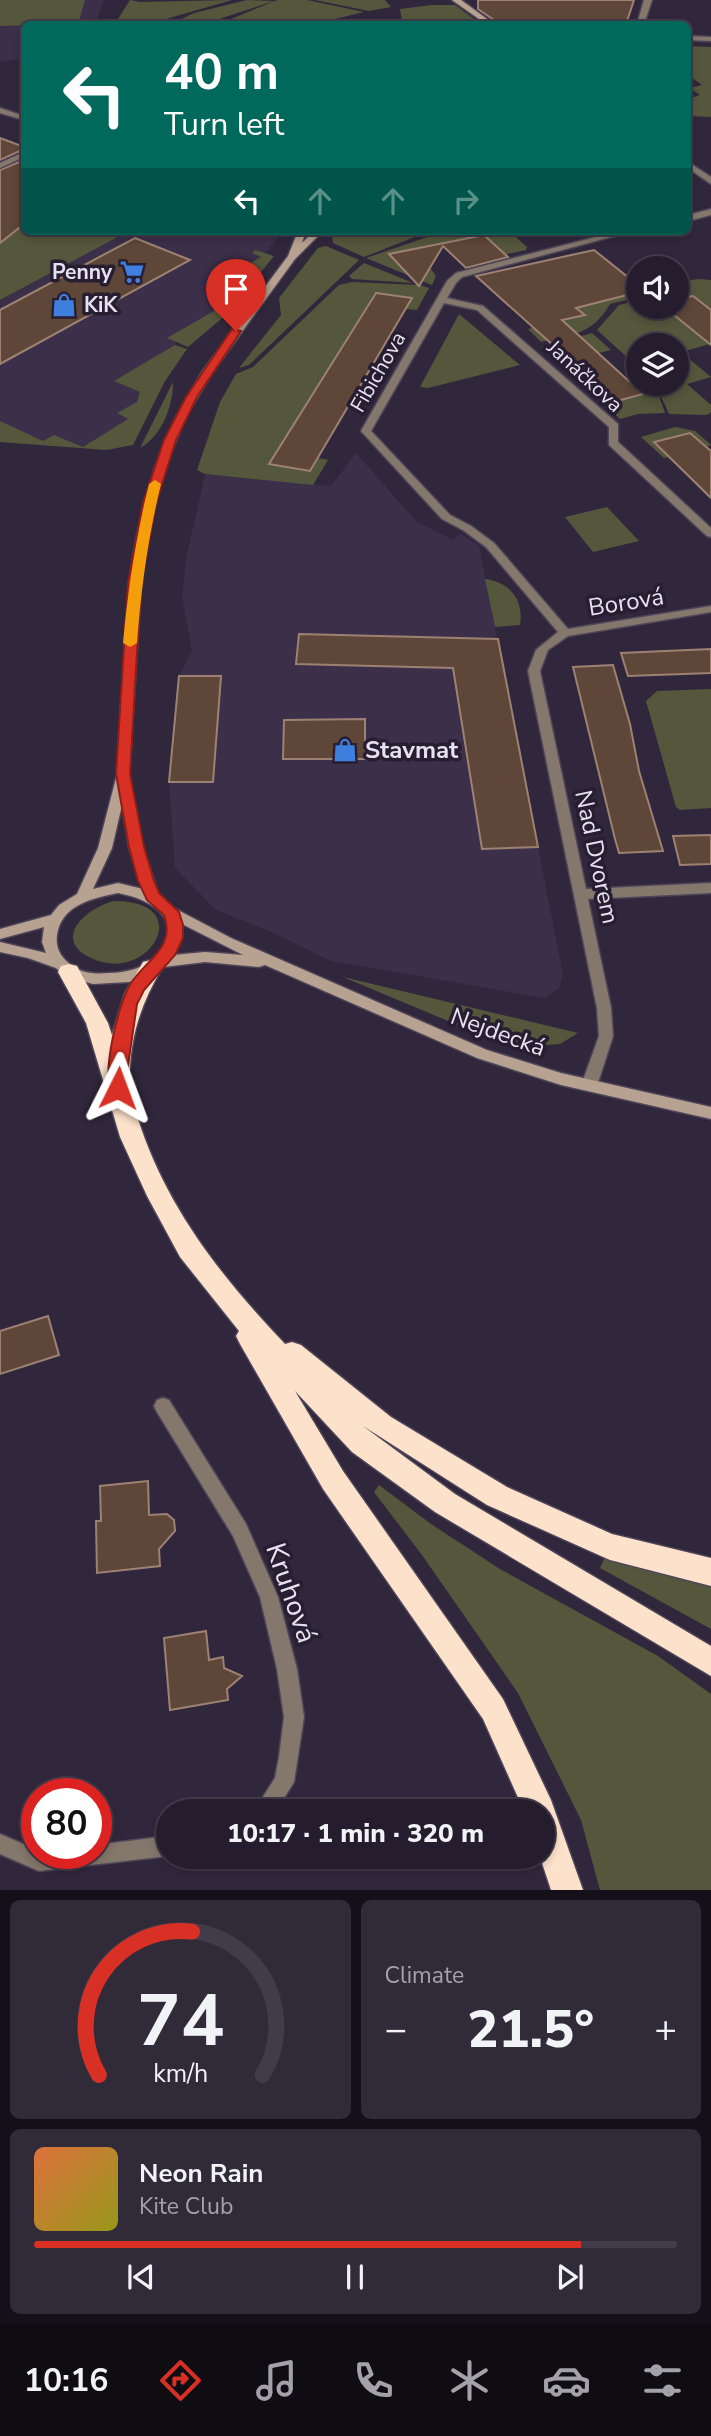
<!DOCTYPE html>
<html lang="en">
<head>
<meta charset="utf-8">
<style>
	:root { --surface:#251d2d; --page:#312a39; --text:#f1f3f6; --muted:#a3a2aa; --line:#423b49; --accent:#d93025 }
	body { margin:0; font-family:"Nunito Sans",sans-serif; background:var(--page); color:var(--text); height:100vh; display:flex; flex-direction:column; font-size:26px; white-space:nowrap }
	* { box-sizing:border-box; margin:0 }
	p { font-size:23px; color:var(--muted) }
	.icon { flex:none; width:38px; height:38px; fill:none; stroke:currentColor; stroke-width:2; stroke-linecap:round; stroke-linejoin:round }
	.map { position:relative; height:1890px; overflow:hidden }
	.details { display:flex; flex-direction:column; gap:10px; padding:10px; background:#141019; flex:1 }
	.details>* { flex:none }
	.banner { position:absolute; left:21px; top:21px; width:670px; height:214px; border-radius:10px; box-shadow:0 4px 10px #0003,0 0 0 2px var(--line); background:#00695c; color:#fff; overflow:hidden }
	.tools { position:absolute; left:626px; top:256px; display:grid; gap:14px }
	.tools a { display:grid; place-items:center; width:63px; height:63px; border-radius:50%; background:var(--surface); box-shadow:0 4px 10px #0003,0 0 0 2px var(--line); font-size:35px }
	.speed { position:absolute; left:21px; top:1778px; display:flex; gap:14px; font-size:35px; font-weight:700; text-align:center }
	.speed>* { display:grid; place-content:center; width:91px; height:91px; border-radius:50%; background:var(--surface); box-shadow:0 4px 10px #0003,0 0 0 2px var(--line); line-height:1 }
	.speed .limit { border:10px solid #d22; background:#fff; color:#111 }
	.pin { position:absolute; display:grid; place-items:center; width:60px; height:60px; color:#fff; margin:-72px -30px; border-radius:50% 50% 50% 0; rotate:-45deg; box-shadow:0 0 7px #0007 }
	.pin .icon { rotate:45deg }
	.me { position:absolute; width:77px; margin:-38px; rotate:3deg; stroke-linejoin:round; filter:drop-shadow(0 0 5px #0008) }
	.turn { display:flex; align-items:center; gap:24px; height:147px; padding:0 28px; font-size:32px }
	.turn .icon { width:91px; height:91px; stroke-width:2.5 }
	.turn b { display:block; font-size:49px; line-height:60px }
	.lanes { display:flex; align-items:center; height:66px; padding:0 28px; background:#0003; justify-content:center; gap:35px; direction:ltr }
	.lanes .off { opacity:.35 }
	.big { font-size:52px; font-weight:800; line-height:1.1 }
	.details .widget { flex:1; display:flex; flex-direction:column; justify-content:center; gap:10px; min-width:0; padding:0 24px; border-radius:10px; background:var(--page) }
	.details .dial { align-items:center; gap:0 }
	.dial svg { height:182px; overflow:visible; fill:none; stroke:var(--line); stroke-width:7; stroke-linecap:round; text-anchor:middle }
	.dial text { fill:var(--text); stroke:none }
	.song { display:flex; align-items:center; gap:21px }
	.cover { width:84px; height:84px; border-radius:10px; background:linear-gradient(135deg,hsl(20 70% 55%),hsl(60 70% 35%)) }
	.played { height:7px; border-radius:4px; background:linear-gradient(90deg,var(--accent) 85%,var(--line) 85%) }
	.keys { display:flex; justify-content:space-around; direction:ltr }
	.heat { display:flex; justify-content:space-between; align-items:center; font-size:38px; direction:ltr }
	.details .tiles { flex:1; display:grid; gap:10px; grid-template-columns:1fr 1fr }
	.widget:last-child { grid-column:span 2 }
	.trip { position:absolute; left:156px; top:1799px; width:399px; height:70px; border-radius:35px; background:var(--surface); box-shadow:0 4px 10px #0003,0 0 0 2px var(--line); font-weight:800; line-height:70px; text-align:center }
	.tab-bar { display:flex; height:112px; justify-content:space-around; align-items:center; background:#0f0c12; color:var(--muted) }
	.tab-bar .icon { width:49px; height:49px }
	.tab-bar .selected { color:var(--accent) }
	.tab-bar b { font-size:32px; color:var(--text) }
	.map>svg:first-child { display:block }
	.built { fill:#3c2f49 }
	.green { fill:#54573c }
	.building { fill:#5e4638; stroke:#9d8273; stroke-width:2 }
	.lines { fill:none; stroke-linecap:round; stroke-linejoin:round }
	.street-casing { stroke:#4e4559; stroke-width:3 }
	.secondary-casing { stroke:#4e4559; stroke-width:3 }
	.highway-casing { stroke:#4e4559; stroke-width:3 }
	.street { fill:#84776c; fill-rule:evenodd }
	.secondary { fill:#b7a190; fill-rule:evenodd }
	.highway { fill:#fce1cb; fill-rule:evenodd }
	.route { fill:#d93025; stroke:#8d1f18; stroke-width:2 }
	.slow { fill:#f59e0b }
	.labels { text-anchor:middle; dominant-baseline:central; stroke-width:7; stroke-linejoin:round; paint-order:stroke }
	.far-poi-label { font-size:21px; font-weight:bold; fill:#e7e2f0; stroke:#271e32; text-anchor:end }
	.far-street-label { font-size:21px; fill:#e7e2f0; stroke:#271e32 }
	.street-label { font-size:24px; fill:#e7e2f0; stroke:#271e32 }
	.poi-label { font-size:24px; font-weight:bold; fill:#e7e2f0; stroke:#271e32; text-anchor:start }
	.near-street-label { font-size:28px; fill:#e7e2f0; stroke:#271e32 }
</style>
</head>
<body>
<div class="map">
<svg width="711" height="1890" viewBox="0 0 711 1890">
	<rect width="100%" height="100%" fill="#31273c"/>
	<path class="built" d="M 0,0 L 104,0 L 95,24 L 24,24 L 24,58 L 0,62 Z
		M 129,231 L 284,231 L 216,312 L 180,338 L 155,371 L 112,450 L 0,442 L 0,300 Z
		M 356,453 L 417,522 L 453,540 L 461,534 L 479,546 L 563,975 L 559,988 L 544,998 L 331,961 L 274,933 L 216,910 L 175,868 L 169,782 L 179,676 L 192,651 L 182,597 L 186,559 L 205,474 L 331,486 Z"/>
	<path class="green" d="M 0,0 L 85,0 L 78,24 L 0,26 Z
		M 130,0 L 140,2 L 232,0 L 159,21 L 152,19 L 139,24 L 110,24 L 118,19 Z
		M 247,0 L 274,1 L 222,18 L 214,24 L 171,24 L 194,13 Z
		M 277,0 L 307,0 L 364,12 L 314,24 L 219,24 Z
		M 315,0 L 385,0 L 391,7 L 369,11 Z
		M 432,5 L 455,5 L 481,24 L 412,24 L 411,21 L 402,21 L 400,9 Z
		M 688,46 L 711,47 L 711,117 L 688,116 L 688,99 L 700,95 L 690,88 L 702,85 L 688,75 Z
		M 24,224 L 24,231 L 129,231 L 0,300 L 0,243 Z
		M 336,231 L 430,231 L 364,257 L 333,243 L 332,236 Z
		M 445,231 L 509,231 L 527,247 L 526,250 L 486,259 L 500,250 L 484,235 L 389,254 L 404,270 L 428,265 L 436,276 L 432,285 L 366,258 Z
		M 326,246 L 359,260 L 249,365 L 239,368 L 281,315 L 279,298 L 318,248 Z
		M 255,250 L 274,256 L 227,314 L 188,347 L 167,338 L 214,311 L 215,302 L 223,296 L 205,289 L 261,257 L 252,253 Z
		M 556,258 L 596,293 L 604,291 L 612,299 L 639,292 L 639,297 L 610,304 C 592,335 573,334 541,342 L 528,329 L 584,314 L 527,266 Z
		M 364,263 L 413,283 L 352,279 L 349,276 Z
		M 699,279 L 711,280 L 711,310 L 693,296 L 680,299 L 677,296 L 677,282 Z
		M 352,282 L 420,285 L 429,288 L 417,310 L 406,309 L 411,298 L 375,293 L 270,463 L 310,471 L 318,458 L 328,460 L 313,485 L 205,474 L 197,470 L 220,402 L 236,374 L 253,367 L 339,285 Z
		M 639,300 L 639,306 L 663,306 L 710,344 L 681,352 L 711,377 L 687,384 L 711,405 L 711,412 L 707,415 L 669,414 L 655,383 L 677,383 L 677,345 L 639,345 L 639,368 L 597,330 L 619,305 Z
		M 459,314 L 520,365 L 428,388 L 420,387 Z
		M 592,333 L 611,350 L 599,353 L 584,340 L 551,349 L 610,403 L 644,394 L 632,382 L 639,380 L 639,383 L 650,383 L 656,388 L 665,413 L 638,414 L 620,419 L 541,347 Z
		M 175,345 L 187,349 L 165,381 L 133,445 L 106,450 L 0,442 L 0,421 L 43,441 L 54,435 L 83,447 L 128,419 L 117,413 L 137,402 L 140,392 L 114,381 Z
		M 173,382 C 173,406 162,436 140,448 Z
		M 675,427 L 695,431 L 711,445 L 706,447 L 689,433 L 655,442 L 670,457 L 664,458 L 641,437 Z
		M 607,507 L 639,541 L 593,552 L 565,517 Z
		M 485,579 C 510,582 524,600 520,625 L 495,627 Z
		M 711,689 L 711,808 L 680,810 L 676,807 L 646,701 L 657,691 Z
		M 114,901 C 199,901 148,986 91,958 C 51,939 86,908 114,901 Z
		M 343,977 L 578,1033 L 560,1044 L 518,1047 L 460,1026 Z
		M 379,1485 L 431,1524 L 500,1569 L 658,1656 L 711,1694 L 711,1890 L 600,1890 L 581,1820 L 518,1693 L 422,1555 L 374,1492 Z
		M 606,1555 L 711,1585 L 711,1629 L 600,1568 Z"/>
	<path class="building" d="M 478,0 L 634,0 L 626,24 L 494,20 L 478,9 Z
		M 0,138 L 24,147 L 24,149 L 0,160 Z
		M 24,160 L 24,224 L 0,243 L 0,170 Z
		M 484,235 L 508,257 L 466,268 L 443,246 L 419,286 L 389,254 Z
		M 135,238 L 190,260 L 0,364 L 0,310 Z
		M 594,250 L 639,286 L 639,292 L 576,308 L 585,315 L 562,320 L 643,394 L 610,403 L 550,349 L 555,347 L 476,276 Z
		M 376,293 L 412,298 L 310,471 L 269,464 Z
		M 693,296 L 711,310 L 711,345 L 663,306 L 677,306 L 677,299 Z
		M 690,433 L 711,451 L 711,498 L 654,442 Z
		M 299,634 L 498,639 L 538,847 L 482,849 L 453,668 L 296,664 Z
		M 711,649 L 711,673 L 628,676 L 621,653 Z
		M 613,665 L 630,724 L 639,771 L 663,851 L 619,853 L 615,839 L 573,667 Z
		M 179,676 L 221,676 L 213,782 L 169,782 Z
		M 365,719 L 365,759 L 283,759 L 284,720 Z
		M 711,835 L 711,864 L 680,865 L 673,836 Z
		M 48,1316 L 59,1355 L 0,1374 L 0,1331 Z
		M 148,1481 L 149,1515 L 167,1514 L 174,1520 L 175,1531 L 159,1549 L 160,1566 L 97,1573 L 96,1521 L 101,1521 L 100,1486 Z
		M 206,1631 L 209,1660 L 223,1657 L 224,1668 L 242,1676 L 227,1689 L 228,1700 L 170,1710 L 164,1638 Z"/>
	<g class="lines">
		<g class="street-casing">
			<path id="street" d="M 644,0 L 652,0 L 644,24 L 637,24 Z
				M 688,36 L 711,37 L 711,41 L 688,40 Z
				M 0,108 L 24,116 L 24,120 L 0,113 Z
				M 24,152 L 24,157 L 0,168 L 0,163 Z
				M 688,162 L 711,177 L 711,184 L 688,168 Z
				M 711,209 L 711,215 L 688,221 L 688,215 Z
				M 619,231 L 633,231 L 462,277 L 456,283 L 447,298 L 483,306 L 618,424 L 618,442 L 711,528 L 711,537 L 707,536 L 609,445 L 609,427 L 477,310 L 444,303 L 371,431 L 450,515 L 471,526 L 494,543 L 568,629 L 711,606 L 711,612 L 568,636 L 548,650 L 540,671 L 586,889 L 711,883 L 711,893 L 588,899 L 611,1008 L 613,1036 L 597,1086 L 594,1090 L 584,1090 L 581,1086 L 599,1036 L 597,1008 L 528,671 L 536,650 L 558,632 L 486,547 L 463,530 L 442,519 L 361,431 L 447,281 L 456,273 Z
				M 163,1398 L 169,1400 L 246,1524 L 278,1597 L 297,1669 L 304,1717 L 294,1782 L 276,1811 L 254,1811 L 275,1778 L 279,1757 L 284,1717 L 277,1669 L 260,1597 L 233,1536 L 157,1412 L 154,1406 L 157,1400 Z
				M 0,1834 L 37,1850 L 37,1853 L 96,1853 L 96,1845 L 168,1836 L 168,1856 L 39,1871 L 0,1854 Z"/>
		</g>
		<g class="secondary-casing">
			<path id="secondary" d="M 452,0 L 461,0 L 494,24 L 486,24 Z
				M 298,231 L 306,231 L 302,243 L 314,231 L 323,231 L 295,259 L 212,373 L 187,415 L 165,467 L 147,535 L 141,583 L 129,776 L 143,847 L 159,896 L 174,908 L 231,938 L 487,1050 L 561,1073 L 711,1107 L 711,1119 L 561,1085 L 477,1058 L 265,965 L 259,967 L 205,962 L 164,967 L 149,976 L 129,982 L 93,984 L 65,976 L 56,968 L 28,958 L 0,952 L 0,942 L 46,953 L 42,942 L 44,927 L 0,939 L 0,929 L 51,915 L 59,905 L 77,894 L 98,848 L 117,774 L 129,583 L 137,535 L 155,467 L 177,415 L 202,372 L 288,256 ZM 122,805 L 129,847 L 143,889 L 118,883 L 93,889 L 112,848 ZM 118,893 C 197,908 177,971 109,973 C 97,974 83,974 73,966 C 62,959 55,949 57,935 C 61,905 93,898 118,893 ZM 182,924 L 243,955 L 205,952 L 173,955 C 180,945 184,936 182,924 Z"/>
		</g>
		<g class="highway-casing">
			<path id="highway" d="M 151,960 L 159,962 L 162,968 C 143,1001 132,1030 130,1068 C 129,1073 127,1079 127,1083 C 127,1094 135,1108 138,1119 C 166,1207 222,1278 285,1344 L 292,1342 L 301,1345 L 391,1417 L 507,1487 L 612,1534 L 711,1558 L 711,1586 L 610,1560 L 487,1505 L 363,1426 L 455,1494 L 711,1646 L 711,1676 L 435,1512 L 352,1452 L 295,1391 L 343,1471 L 503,1699 L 551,1800 L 583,1890 L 551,1890 L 540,1857 L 542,1857 L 542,1811 L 524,1811 L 483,1719 L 323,1489 L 240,1344 L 236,1336 L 239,1331 L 180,1257 L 147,1196 L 120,1137 L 86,1023 L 58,972 L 61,966 L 69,964 L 77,966 L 108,1023 L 112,1035 L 125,993 L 143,962 Z"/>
		</g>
		<use href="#street" class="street"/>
		<use href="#secondary" class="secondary"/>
		<use href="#highway" class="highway"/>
	</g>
	<path class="route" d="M 232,329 L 241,331 L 197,397 L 176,440 L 156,503 L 141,583 L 130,774 L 144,847 L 154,881 L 159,893 L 179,912 L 183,925 L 183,938 L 175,955 L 144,990 L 137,1004 L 124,1093 L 112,1093 C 101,1073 119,1001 131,983 C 147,959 176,947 164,915 L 147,900 L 138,881 L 129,847 L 116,774 L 128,583 L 143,503 L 164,440 L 186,397 Z"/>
	<path class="slow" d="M 155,480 L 161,484 C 148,537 141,589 137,643 L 130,647 L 123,643 C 128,589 136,537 149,484 Z"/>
	<defs>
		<g id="supermarket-bare" transform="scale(1.89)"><path d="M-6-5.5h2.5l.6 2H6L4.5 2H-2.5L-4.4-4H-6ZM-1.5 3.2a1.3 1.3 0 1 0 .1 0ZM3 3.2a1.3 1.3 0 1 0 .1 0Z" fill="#3f7fe0" stroke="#271e32" stroke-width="2.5" paint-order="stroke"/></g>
		<g id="shop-bare" transform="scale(1.89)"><path d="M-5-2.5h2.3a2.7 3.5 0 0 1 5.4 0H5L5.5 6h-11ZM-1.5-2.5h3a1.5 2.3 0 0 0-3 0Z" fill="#3f7fe0" stroke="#271e32" stroke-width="2.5" paint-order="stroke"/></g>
	</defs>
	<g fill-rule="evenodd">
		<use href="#supermarket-bare" x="132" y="272"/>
		<use href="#shop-bare" x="64" y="305"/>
		<use href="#shop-bare" x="345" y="750"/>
	</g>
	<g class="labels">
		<g class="far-poi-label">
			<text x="112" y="272">Penny</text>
			<text x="84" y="305" text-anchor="start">KiK</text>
		</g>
		<g class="far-street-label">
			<text transform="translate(378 372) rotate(-60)">Fibichova</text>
			<text transform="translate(585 376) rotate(43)">Janáčkova</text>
		</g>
		<g class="street-label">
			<text transform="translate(626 602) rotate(-9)">Borová</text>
			<text transform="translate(597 857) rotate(78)">Nad Dvorem</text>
			<text transform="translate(498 1032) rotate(20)">Nejdecká</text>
		</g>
		<g class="poi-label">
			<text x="365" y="750">Stavmat</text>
		</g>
		<g class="near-street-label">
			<text transform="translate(291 1593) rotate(71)">Kruhová</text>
		</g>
	</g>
</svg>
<div class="tools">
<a><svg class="icon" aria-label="sound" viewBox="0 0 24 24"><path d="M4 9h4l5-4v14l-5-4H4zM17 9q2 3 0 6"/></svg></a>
<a><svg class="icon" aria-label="layers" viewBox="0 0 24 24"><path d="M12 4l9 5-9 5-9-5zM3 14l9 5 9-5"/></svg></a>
</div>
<div class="speed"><div class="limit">80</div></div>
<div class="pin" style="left:236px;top:331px;background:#d93025"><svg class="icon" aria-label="arrive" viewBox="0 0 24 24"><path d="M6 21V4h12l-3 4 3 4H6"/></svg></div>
<svg class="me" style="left:118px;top:1088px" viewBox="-20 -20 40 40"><path d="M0-17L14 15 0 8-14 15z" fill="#d93025" stroke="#fff" stroke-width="4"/></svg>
<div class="trip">10:17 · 1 min · 320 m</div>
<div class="banner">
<div class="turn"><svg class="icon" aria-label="left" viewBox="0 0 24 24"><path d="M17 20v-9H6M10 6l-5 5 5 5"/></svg><div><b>40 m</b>Turn left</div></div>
<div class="lanes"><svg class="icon" aria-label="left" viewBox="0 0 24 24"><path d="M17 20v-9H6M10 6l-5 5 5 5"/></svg><svg class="icon off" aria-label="ahead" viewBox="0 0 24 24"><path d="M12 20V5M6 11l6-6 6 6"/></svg><svg class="icon off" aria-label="ahead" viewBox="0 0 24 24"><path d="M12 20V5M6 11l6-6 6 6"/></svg><svg class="icon off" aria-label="right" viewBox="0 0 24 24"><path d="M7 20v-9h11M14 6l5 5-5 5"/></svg></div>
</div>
</div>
<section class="details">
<div class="tiles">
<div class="widget dial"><svg viewBox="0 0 100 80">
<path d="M14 69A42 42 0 1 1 86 69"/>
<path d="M14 69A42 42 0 0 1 55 6" stroke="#d93025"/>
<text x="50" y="56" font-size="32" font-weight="700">74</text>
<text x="50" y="72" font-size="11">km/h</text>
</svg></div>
<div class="widget"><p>Climate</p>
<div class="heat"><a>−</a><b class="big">21.5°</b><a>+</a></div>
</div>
<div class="widget">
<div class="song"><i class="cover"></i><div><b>Neon Rain</b><p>Kite Club</p></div></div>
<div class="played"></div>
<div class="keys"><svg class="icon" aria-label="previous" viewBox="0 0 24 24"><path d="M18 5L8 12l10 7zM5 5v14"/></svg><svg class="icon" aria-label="pause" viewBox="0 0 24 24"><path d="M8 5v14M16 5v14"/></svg><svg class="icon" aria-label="next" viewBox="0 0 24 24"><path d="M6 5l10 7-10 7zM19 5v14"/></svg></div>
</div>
</div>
</section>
<nav class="tab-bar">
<b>10:16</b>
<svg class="icon selected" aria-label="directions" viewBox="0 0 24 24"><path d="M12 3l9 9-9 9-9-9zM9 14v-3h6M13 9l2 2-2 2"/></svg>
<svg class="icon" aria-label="music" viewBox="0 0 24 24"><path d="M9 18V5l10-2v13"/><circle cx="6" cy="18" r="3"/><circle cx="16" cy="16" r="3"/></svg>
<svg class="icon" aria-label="phone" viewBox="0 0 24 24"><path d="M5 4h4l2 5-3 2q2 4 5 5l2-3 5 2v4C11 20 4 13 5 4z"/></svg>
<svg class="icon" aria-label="climate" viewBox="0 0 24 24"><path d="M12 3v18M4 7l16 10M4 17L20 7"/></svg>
<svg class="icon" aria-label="car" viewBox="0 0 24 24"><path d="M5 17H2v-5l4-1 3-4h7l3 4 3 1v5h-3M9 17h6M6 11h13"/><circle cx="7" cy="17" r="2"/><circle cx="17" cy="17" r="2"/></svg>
<svg class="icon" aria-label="filters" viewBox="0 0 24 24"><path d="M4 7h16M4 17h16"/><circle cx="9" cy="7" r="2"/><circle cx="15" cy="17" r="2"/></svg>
</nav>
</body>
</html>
